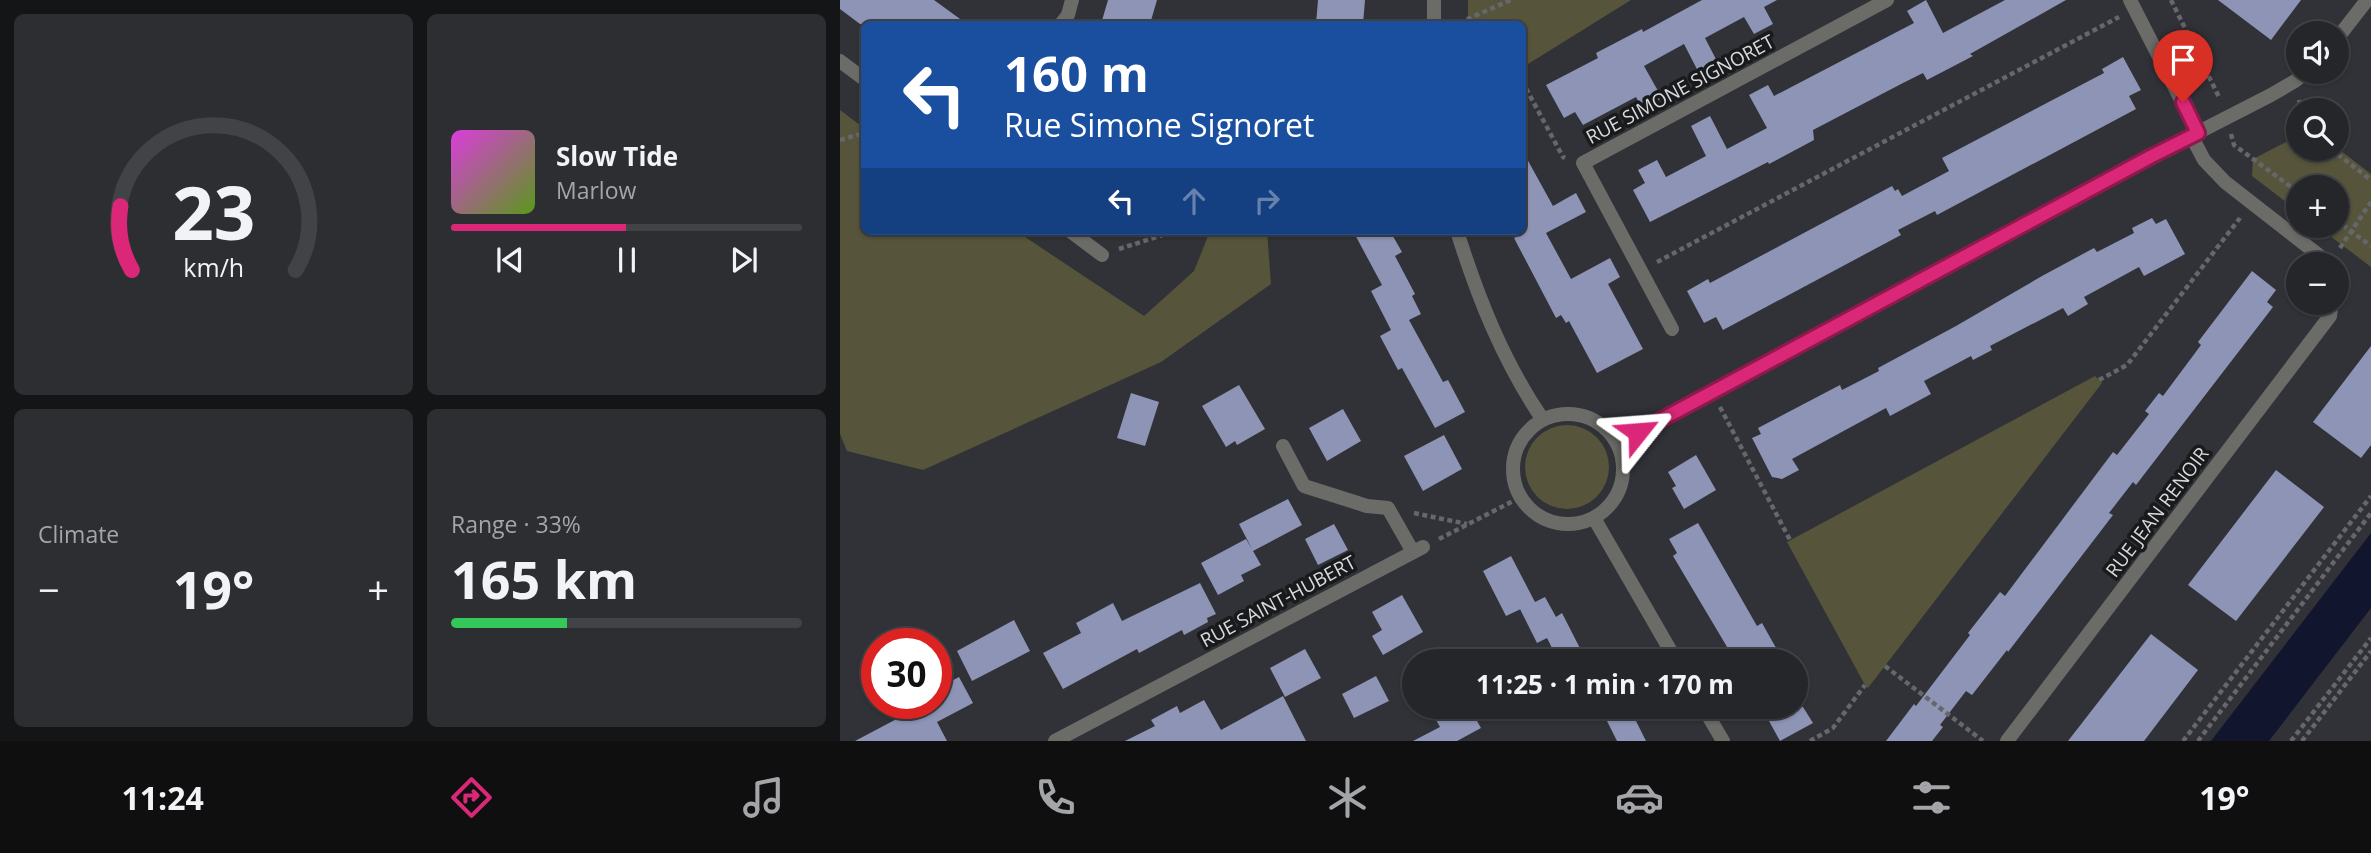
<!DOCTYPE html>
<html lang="en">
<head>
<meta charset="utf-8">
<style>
	:root { --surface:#252629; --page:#2d2e31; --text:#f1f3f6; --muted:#a3a5a8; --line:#424346; --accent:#db2777 }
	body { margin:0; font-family:"Open Sans",sans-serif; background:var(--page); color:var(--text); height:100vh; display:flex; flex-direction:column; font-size:26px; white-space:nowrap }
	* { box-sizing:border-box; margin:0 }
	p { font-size:23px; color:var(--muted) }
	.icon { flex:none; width:38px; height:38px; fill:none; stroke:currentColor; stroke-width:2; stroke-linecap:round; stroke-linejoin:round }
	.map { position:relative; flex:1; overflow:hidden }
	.sheet { display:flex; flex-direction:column; gap:14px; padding:14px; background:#141517; width:840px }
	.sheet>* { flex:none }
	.hud { position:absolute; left:21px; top:21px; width:665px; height:214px; border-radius:10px; box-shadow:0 2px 5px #0004,0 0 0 2px var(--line); background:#1a4fa0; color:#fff; overflow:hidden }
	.tools { position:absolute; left:1446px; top:21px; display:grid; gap:14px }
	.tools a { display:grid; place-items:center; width:63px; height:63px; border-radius:50%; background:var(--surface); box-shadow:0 2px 5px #0004,0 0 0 2px var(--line); font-size:35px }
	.speed { position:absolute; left:21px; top:628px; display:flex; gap:14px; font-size:35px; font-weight:700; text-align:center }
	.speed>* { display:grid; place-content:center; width:91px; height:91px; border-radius:50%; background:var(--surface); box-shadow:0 2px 5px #0004,0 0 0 2px var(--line); line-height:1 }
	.speed .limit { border:10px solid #d22; background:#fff; color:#111 }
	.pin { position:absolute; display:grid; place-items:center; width:60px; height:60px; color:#fff; margin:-72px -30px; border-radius:50% 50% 50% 0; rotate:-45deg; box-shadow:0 0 7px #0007 }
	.pin .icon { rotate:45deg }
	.me { position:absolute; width:77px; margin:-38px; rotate:62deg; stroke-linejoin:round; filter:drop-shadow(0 0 5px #0008) }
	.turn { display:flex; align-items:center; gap:24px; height:147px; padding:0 28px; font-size:32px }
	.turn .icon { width:91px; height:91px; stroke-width:2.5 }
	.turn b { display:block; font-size:49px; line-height:60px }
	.lanes { display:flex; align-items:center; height:66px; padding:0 28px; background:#0003; justify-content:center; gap:35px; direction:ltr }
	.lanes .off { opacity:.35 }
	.big { font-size:52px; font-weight:700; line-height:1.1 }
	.sheet .card { flex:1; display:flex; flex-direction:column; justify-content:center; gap:10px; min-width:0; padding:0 24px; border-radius:10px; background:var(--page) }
	.sheet .dial { align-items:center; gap:0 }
	.dial svg { height:182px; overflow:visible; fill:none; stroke:var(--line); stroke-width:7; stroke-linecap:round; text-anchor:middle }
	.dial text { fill:var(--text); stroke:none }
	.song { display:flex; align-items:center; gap:21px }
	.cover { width:84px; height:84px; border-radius:10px; background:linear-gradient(135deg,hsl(300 70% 55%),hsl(90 70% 35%)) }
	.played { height:7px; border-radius:4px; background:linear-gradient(90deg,var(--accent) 50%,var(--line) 50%) }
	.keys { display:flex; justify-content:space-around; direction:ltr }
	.heat { display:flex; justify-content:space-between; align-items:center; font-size:38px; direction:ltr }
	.charge { height:10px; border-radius:5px; background:linear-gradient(90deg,#34c759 33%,var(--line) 0) }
	.sheet .tiles { flex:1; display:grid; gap:14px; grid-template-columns:repeat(2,1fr) }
	.trip { position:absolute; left:562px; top:649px; width:406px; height:70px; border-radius:35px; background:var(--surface); box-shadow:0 2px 5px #0004,0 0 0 2px var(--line); font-weight:700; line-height:70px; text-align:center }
	.menu { display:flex; height:112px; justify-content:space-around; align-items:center; background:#0f0f10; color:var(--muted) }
	.menu .icon { width:49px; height:49px }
	.menu .active { color:var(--accent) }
	.menu b { font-size:32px; color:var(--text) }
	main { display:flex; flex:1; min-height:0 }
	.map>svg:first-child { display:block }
	.green { fill:#56543b }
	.water { fill:#12152e }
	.building { fill:#8d94b5 }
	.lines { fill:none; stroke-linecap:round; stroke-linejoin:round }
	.path { stroke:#66676b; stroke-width:4.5; stroke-dasharray:5 3.5; stroke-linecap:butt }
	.lane { stroke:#6b6b68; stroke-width:14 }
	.street { stroke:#6b6b68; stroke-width:14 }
	.route-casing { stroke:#8e194d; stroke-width:18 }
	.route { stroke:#db2777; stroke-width:12 }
	.labels { text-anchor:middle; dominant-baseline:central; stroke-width:7; stroke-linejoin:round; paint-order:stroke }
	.street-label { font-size:19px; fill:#d9dadd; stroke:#191a1c }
</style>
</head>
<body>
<main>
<section class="sheet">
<div class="tiles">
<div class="card dial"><svg viewBox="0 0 100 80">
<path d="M14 69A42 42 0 1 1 86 69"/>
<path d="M14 69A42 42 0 0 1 9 41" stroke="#db2777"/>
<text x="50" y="56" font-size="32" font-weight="700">23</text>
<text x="50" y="72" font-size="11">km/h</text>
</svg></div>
<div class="card">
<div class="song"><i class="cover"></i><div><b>Slow Tide</b><p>Marlow</p></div></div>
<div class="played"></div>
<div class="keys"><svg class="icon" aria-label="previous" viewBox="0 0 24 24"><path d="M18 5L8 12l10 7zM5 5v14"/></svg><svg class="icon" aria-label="pause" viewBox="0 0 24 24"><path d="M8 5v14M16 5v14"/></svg><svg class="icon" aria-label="next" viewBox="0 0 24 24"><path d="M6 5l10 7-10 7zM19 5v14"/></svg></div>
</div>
<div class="card"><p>Climate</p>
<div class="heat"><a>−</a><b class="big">19°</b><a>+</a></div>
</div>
<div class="card"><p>Range · 33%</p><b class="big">165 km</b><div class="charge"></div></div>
</div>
</section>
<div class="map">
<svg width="1531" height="741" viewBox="0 0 1531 741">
	<rect width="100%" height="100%" fill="#313237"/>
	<path class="green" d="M 628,0 L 791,0 L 683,67 L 682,24 L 628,24 Z
		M 0,110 L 24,128 L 24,231 L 176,231 L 304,316 L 354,271 L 370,231 L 427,231 L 431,284 L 321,362 L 83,470 L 7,451 L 0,434 Z
		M 1458,136 L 1458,149 L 1496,147 L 1531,174 L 1531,267 L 1477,226 L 1496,226 L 1496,187 L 1458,187 L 1458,211 L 1412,176 L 1413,159 Z
		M 1255,376 L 1262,383 L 1028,688 L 1025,685 L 947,542 Z
		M685 467a42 42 0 1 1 84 0a42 42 0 1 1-84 0Z"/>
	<path class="water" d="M 1531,533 L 1531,608 L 1429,741 L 1371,741 Z"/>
	<path class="building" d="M 0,0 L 94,0 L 127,24 L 20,24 L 0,9 Z
		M 268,0 L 317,0 L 310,24 L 261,24 Z
		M 478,0 L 525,0 L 523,24 L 476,24 Z
		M 862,0 L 937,0 L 924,7 L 933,24 L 914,34 L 904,17 L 865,38 L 880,67 L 861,77 L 844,44 L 804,66 L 822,98 L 802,108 L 796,97 L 743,125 L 735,112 L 724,118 L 706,85 L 758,58 L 756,53 L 802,29 L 803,32 Z
		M 1086,0 L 1103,33 L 1165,0 L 1226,0 L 1130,54 L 1133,56 L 1087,80 L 1083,73 L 1063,83 L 973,130 L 974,140 L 929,164 L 928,162 L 810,222 L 793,190 L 805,183 L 798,170 L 817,160 L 826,177 L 866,156 L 851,126 L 870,116 L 887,149 L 927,128 L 909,95 L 928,85 L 934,96 L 1074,23 L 1067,11 Z
		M 1378,0 L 1461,0 L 1431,40 Z
		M 1283,57 L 1301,90 L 1289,96 L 1296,109 L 1097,215 L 1095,211 L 1058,230 L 1061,235 L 883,330 L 876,317 L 864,323 L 847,291 L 868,279 L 870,283 L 1052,186 L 1055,191 L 1058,189 L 1062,196 L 1109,171 L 1102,158 L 1264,73 L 1262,69 Z
		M 682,150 L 713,206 L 736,193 L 746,212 L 706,233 L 731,279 L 770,258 L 780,277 L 768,284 L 803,349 L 757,373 L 729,321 L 726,323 L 721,315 L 716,318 L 674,238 L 682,234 Z
		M 1312,218 L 1316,224 L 1326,219 L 1345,254 L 1304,276 L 1299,267 L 1244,297 L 1248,304 L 1228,316 L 1223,308 L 1150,346 L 1152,350 L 1133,360 L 1131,356 L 1084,381 L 1091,394 L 1050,416 L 1046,408 L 952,459 L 959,470 L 942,479 L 932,477 L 912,438 L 921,434 L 918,428 L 1000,385 L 1002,390 L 1039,371 L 1038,368 L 1116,326 L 1202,276 L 1254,248 L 1257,252 L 1294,233 L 1292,228 Z
		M 513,231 L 550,231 L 562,252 L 555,256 L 575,294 L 572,296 L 581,314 L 569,320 L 603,382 L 608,380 L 625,412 L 595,428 L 562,368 L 558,370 L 540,336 L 551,330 L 531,291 L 542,285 Z
		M 1412,271 L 1436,290 L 1427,302 L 1433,307 L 1296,485 L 1293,482 L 1269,513 L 1273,515 L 1168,652 L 1167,650 L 1132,695 L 1126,691 L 1100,725 L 1103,727 L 1092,741 L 1046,741 L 1074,704 L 1076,706 L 1130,635 L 1128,633 L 1160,592 L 1165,596 L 1273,452 L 1277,455 L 1309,414 L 1305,411 L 1319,393 L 1323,396 L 1361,345 L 1358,342 Z
		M 1531,346 L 1531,445 L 1521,458 L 1473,422 Z
		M 399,385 L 425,429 L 397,445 L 395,441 L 386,447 L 362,406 Z
		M 291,393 L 319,402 L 305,446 L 277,438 Z
		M 503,409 L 521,441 L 487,461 L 469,428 Z
		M 604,435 L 622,469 L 583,491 L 564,456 Z
		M 856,455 L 876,490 L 844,509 L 832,488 L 836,486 L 828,472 Z
		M 1436,470 L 1484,507 L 1396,621 L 1348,585 Z
		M 448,499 L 462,525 L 413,551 L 421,565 L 401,575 L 404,581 L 378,595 L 361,563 L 406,539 L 412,549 L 399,524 Z
		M 858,523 L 917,626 L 922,623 L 944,662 L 896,662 L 833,556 L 837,553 L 829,539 Z
		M 494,524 L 508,550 L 478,565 L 465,539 Z
		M 671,556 L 695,602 L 705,597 L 716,617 L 722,613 L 747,662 L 719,662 L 707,638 L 697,643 L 680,609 L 685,607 L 666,616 L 643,571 Z
		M 360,583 L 376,614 L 367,618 L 368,622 L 344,635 L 342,630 L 299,653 L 297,649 L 223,689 L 203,653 L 241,633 L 236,623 L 273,603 L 282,621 Z
		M 562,595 L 583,632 L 543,655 L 532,636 L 542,630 L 532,612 Z
		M 174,620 L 190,651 L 132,681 L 117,651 Z
		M 1311,634 L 1358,670 L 1304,741 L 1228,741 Z
		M 465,649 L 481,678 L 445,697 L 430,668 Z
		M 536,676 L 549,701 L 514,718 L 502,694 Z
		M 119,677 L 133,703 L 97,722 L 107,741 L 15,741 L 85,704 L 96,704 L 96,689 Z
		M 443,696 L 466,741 L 285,741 L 315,726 L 311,720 L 337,706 L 340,713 L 364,700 L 381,730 Z
		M 589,707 L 629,707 L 641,728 L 617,741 L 573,741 L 600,727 Z
		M 760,707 L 789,707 L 806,741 L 777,741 Z
		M 926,707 L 963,707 L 973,723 L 940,741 L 929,721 L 933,719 Z"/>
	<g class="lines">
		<path class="path" d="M 1331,0 L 1380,99
			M 620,24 L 623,21 L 671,0
			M 682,81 L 723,157 L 725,158
			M 1459,100 L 1461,110
			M 1391,134 L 1394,145 L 1458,192
			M 0,140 L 24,133
			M 1491,149 L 1531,180
			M 1496,220 L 1531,246
			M 1500,248 L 1531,202
			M 279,249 L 335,231
			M 817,262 L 1279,17
			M 1259,380 L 1287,365 L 1400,218
			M 880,407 L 950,540
			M 574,513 L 627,524
			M 599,539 L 681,497
			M 1045,666 L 1143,741
			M 970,741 L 993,728 L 1025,685
			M 1343,741 L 1531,496
			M 1358,741 L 1531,513
			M 1451,741 L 1531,638
			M 1462,741 L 1531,651"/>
		<path class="lane" d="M 443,446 L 464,486 L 527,506 L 548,508 L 573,552"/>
		<path class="street" d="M 1290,0 L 1358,133
			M 221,24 L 228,15 L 232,0
			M 594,24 L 594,0
			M 1496,40 L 1527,0
			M 0,61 L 24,79
			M 1352,137 L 1364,160 L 1385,182 L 1490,264
			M 230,231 L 262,255
			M 617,231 C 638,298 663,361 703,420
			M 832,329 L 743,163 L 1047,0
			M673 469a55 55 0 1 1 110 0a55 55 0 1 1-110 0Z
			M 778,446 L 798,432 L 1312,156 L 1431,95 L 1455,81 L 1467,72
			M 754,518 L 837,662
			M 863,707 L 883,741
			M 215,741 L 583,547
			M 1167,741 L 1490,316 L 1492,303"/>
	</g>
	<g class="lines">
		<g class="route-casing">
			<path id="route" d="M 798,432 L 1312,156 L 1358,133 L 1343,102"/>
		</g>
		<use href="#route" class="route"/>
	</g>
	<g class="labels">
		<g class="street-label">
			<text transform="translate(840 89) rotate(-28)">RUE SIMONE SIGNORET</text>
			<text transform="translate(1317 512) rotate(-53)">RUE JEAN RENOIR</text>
			<text transform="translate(438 601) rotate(-28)">RUE SAINT-HUBERT</text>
		</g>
	</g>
</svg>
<div class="tools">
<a><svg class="icon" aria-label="sound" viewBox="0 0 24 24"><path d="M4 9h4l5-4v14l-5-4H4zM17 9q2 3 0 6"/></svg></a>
<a><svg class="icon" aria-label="search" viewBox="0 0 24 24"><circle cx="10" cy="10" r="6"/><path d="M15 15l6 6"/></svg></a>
<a>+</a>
<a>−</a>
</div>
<div class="speed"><div class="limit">30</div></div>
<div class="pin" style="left:1343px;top:102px;background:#d93025"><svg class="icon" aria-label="arrive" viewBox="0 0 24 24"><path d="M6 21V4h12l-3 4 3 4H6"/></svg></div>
<svg class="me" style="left:798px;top:432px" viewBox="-20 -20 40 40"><path d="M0-17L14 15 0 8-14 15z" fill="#db2777" stroke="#fff" stroke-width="4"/></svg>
<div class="trip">11:25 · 1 min · 170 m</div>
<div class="hud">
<div class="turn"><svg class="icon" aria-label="left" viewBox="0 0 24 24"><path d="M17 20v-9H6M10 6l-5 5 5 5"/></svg><div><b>160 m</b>Rue Simone Signoret</div></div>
<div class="lanes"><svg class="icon" aria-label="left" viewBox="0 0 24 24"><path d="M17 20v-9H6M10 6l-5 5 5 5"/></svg><svg class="icon off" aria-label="ahead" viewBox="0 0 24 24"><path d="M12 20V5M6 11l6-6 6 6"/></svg><svg class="icon off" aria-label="right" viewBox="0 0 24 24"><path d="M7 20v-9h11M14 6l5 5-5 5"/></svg></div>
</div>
</div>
</main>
<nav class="menu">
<b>11:24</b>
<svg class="icon active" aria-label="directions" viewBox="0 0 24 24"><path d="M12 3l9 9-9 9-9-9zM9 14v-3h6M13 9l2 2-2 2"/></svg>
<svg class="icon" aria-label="music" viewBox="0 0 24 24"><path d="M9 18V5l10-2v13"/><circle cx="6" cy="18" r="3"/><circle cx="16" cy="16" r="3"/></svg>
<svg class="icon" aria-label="phone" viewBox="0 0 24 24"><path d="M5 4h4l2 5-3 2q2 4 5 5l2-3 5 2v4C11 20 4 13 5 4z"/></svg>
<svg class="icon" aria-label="climate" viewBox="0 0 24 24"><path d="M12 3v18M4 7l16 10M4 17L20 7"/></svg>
<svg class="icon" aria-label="car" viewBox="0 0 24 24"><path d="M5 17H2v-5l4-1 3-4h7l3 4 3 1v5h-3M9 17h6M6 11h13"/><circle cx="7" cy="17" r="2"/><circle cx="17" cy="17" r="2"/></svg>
<svg class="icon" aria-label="filters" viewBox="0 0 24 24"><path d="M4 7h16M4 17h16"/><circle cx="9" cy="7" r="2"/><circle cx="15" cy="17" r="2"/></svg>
<b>19°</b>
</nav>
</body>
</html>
